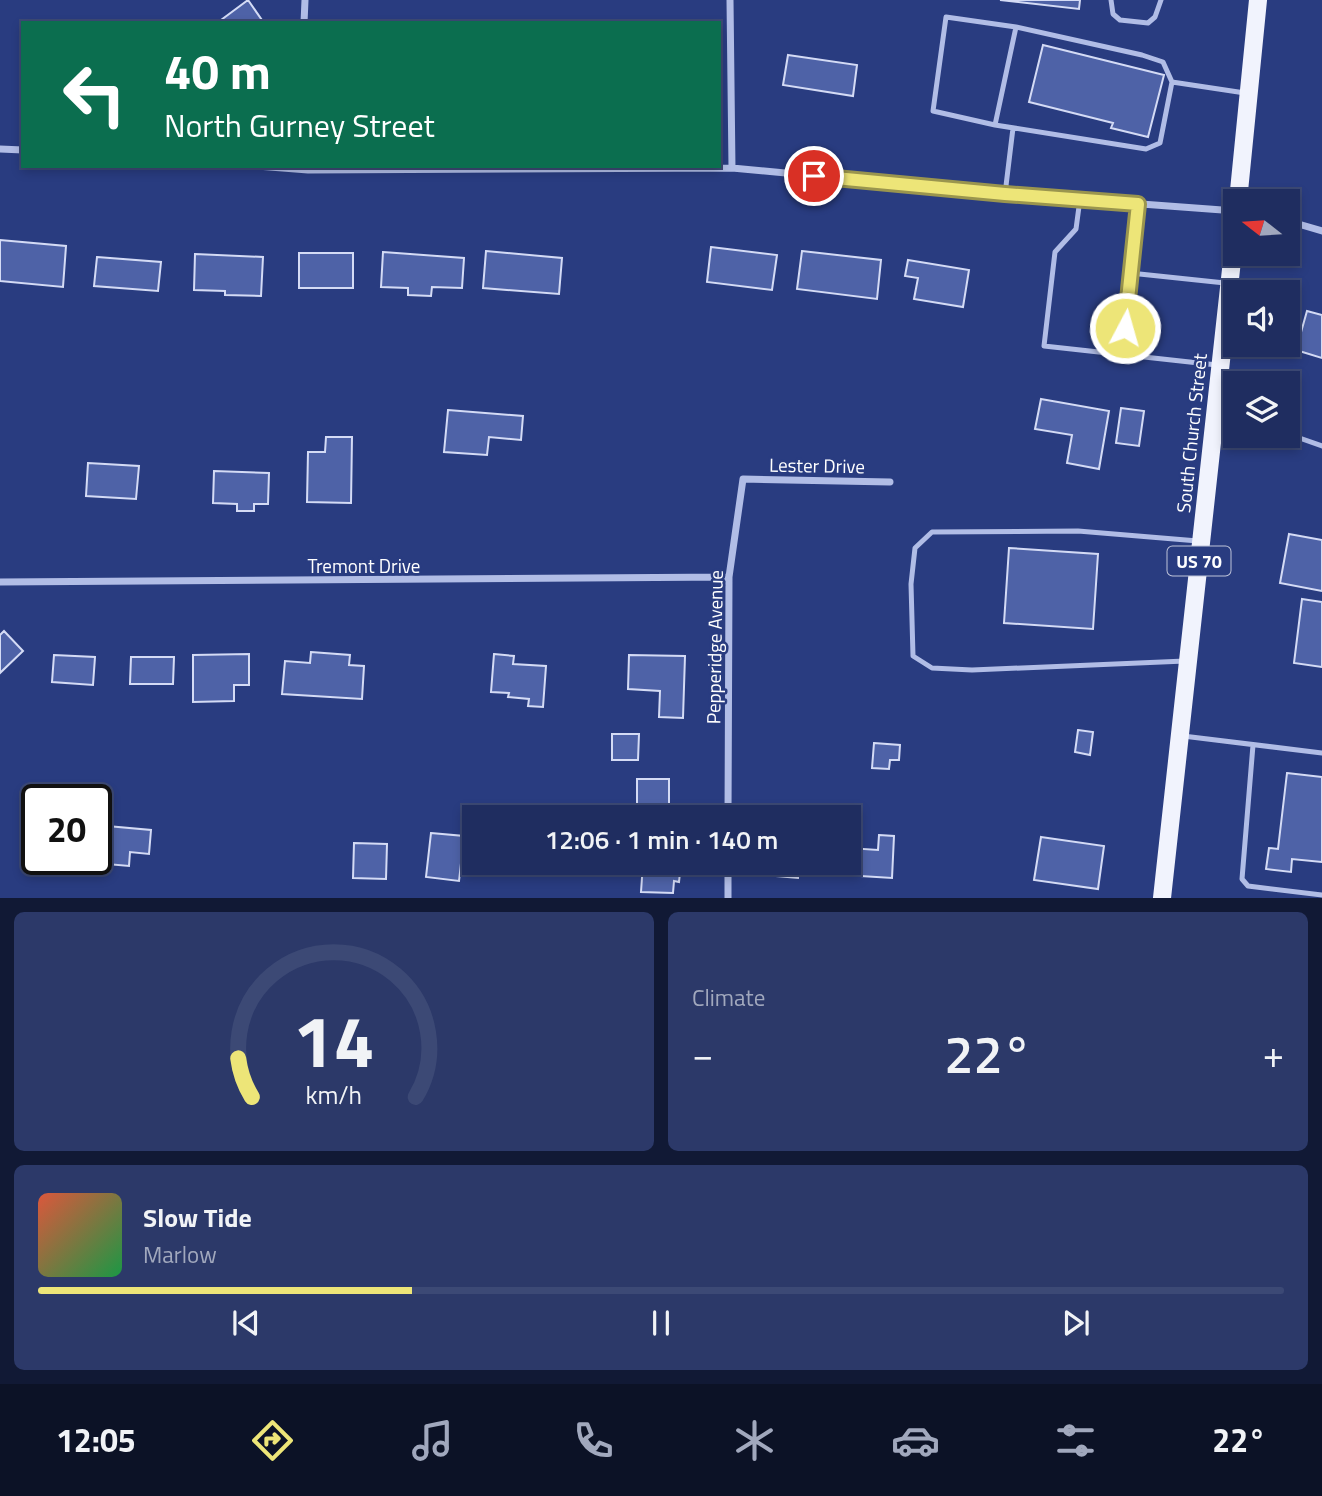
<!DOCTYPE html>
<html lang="en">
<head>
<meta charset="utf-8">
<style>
	:root { --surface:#1f2d60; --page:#2c3969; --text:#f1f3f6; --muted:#a1a8bd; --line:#3c4975; --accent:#ede578 }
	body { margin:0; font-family:"Titillium Web",sans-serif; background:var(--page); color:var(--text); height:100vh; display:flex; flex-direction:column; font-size:26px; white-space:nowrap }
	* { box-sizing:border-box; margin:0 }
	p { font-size:23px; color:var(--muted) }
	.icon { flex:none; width:38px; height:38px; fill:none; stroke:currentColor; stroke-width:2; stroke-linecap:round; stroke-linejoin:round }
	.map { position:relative; height:898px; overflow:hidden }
	.sheet { display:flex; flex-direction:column; gap:14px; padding:14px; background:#111935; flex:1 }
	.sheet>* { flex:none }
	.banner { position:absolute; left:21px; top:21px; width:700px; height:147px; border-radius:0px; box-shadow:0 4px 10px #0003,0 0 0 2px var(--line); background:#0b6e4f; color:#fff; overflow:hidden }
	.needle { width:46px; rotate:287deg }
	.fabs { position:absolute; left:1223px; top:189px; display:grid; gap:14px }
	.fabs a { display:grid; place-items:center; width:77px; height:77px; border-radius:0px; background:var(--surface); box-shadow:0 4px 10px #0003,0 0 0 2px var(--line); font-size:35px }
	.speed { position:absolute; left:21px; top:784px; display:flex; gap:14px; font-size:35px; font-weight:700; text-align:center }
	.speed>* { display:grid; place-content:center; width:91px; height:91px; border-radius:50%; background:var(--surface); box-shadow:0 4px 10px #0003,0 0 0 2px var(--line); line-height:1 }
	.speed .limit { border:4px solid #111; border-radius:10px; background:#fff; color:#111 }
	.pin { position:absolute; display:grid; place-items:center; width:60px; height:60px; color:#fff; margin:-30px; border:4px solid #fff; border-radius:50%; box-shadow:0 2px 7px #0007 }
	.me { position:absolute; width:77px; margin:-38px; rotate:6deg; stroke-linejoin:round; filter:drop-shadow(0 0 5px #0008) }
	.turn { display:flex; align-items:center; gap:24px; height:147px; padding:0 28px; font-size:32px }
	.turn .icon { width:91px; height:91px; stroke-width:2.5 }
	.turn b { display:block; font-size:49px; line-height:60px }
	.big { font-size:52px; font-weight:600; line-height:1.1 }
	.sheet .widget { flex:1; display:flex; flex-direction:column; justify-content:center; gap:10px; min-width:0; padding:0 24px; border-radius:10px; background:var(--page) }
	.sheet .dial { align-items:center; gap:0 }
	.dial svg { height:182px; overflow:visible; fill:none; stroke:var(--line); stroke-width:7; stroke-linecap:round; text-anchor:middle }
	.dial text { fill:var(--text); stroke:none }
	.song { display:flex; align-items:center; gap:21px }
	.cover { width:84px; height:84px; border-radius:10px; background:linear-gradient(135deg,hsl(10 70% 55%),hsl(140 70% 35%)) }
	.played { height:7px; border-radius:4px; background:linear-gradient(90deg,var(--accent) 30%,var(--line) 30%) }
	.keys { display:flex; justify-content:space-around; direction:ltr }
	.heat { display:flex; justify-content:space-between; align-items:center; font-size:38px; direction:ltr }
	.sheet .tiles { flex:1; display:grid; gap:14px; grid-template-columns:1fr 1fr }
	.widget:last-child { grid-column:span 2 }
	.trip { position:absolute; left:462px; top:805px; width:399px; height:70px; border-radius:0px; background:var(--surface); box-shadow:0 4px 10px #0003,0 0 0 2px var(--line); font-weight:600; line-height:70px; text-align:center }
	.menu { display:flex; height:112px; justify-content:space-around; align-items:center; background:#0c1226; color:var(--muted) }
	.menu .icon { width:49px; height:49px }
	.menu .active { color:var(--accent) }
	.menu b { font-size:32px; color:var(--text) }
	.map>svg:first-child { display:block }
	.building { fill:#4e62a7; stroke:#d4dbf5; stroke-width:2 }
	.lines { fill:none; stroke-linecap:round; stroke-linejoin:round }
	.lane { stroke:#b1bde6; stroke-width:5 }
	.street { stroke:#b1bde6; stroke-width:7 }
	.primary { stroke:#f1f3fd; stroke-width:18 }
	.route-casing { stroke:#9a954e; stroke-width:18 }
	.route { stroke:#ede578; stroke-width:12 }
	.labels { text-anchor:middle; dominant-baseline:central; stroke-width:5; stroke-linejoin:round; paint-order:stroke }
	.shield { fill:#293c80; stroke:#bfc4d9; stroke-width:2 }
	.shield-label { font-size:18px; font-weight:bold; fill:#fff }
	.street-label { font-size:19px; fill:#fff; stroke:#293c80 }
</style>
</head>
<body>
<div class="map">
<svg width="1322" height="898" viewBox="0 0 1322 898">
	<rect width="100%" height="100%" fill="#293c80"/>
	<path class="building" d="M 248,0 L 264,23 L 217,23 Z
		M 1000,0 L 1080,0 L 1079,9 Z
		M 1043,45 L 1164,75 L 1148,137 L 1111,128 L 1113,123 L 1029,102 Z
		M 788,55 L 857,65 L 853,96 L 783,85 Z
		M 0,240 L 66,246 L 63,287 L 0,281 Z
		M 711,247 L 777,255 L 772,290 L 707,282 Z
		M 486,251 L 562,258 L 559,294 L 483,288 Z
		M 802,251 L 881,260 L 877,299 L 797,289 Z
		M 383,252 L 464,258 L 462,288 L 432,287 L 431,296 L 408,295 L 408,288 L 381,287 Z
		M 299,253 L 353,253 L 353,288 L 299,288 Z
		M 195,254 L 263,257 L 261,296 L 225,295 L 225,291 L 194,290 Z
		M 97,257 L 161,262 L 158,291 L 94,286 Z
		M 908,260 L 969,270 L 963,307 L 914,299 L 918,278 L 905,276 Z
		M 1307,311 L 1322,315 L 1322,358 L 1296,350 Z
		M 1041,399 L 1109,411 L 1099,469 L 1067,463 L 1072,435 L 1035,429 Z
		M 1121,408 L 1144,411 L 1139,446 L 1116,443 Z
		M 448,410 L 523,416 L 521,440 L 489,437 L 487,455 L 444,452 Z
		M 326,437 L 352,437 L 351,503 L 307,502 L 308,452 L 325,452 Z
		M 88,463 L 139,466 L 136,499 L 86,496 Z
		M 214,471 L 269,473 L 268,504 L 254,504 L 254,511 L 237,511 L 237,504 L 213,503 Z
		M 1289,534 L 1322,540 L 1322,591 L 1280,583 Z
		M 1009,548 L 1098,554 L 1093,629 L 1004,623 Z
		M 1302,599 L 1322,602 L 1322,667 L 1294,663 Z
		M 4,631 L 23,651 L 0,673 L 0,635 Z
		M 311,652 L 350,655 L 349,665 L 364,666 L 362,699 L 282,694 L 285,661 L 310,663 Z
		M 249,654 L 249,685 L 234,685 L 234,701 L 193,702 L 193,655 Z
		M 494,654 L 514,656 L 513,664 L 546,666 L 543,707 L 528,706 L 529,699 L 508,697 L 509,693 L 491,692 Z
		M 54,655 L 95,657 L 93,685 L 52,682 Z
		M 629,655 L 685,656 L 683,718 L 659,717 L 660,691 L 628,689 Z
		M 131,657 L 174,657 L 173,684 L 130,684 Z
		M 1078,730 L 1093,732 L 1090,755 L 1075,752 Z
		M 612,734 L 639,734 L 638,760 L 612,760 Z
		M 874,743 L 900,745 L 899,760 L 890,760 L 889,769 L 872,768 Z
		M 1287,773 L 1322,777 L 1322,862 L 1292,859 L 1291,872 L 1266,869 L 1269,848 L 1278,849 Z
		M 637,779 L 669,779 L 669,817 L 637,817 Z
		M 96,825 L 151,830 L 149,854 L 130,852 L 129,866 L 73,861 L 73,859 L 96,859 Z
		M 431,833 L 464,836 L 459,881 L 426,877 Z
		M 879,835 L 894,836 L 892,878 L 845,875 L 846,863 L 849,863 L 849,848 L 878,850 Z
		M 1041,837 L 1104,846 L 1098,889 L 1034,880 Z
		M 354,843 L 387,844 L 386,879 L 353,878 Z
		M 643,863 L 681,863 L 679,882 L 674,881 L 673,893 L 641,892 Z
		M 766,863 L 810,863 L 809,866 L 799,865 L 798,878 L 765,875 Z"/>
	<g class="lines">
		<path class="lane" d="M 1111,0 L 1113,14 L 1120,20 L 1148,23 L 1155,17 L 1161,0
			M 1016,27 L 1142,55 L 1163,62 L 1172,82 L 1160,143 L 1146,149 L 995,125 Z
			M 1172,82 L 1245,93
			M 995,125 L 933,111 L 946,17 L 1016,27
			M 1005,194 L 1013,128
			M 1080,199 L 1076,229 L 1055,252 L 1044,346 L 1217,365
			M 1130,273 L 1225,283
			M 1122,355 L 1138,204
			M 1217,418 L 1236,422
			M 1288,434 L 1322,446
			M 1185,661 L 972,670 L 932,668 L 913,656 L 911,584 L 915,548 L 932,532 L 1078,531 L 1198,541
			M 1183,736 L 1322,753
			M 1253,745 L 1242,879 L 1248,886 L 1322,895"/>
		<path class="street" d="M 730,0 L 732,168
			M 304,23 L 305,0
			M 0,149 L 23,150
			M 257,166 L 308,170 L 732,168 L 1005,194 L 1236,211
			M 1288,221 L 1322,231
			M 0,582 L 729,577
			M 728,817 L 729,577 L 743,479 L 890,482
			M 728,898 L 728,863"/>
		<path class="primary" d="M 1238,201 L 1258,0
			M 1162,898 L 1236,224"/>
	</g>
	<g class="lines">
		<g class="route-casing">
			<path id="route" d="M 814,176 L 1005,194 L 1138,204 L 1125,328"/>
		</g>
		<use href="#route" class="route"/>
	</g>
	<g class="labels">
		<rect class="shield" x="1167.5" y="546.5" width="63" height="29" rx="5"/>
		<g class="shield-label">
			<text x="1199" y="561">US 70</text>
		</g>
		<g class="street-label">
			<text transform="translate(1191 433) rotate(-84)">South Church Street</text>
			<text transform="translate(817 465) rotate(1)">Lester Drive</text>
			<text x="364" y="565">Tremont Drive</text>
			<text transform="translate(714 647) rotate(-89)">Pepperidge Avenue</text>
		</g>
	</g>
</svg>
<div class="fabs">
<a><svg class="needle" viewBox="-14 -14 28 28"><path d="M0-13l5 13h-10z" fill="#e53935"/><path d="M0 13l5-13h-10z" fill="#a1a8bd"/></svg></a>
<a><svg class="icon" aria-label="sound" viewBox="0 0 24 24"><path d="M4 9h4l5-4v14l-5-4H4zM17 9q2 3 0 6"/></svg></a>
<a><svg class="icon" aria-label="layers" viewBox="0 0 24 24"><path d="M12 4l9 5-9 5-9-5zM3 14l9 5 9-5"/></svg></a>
</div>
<div class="speed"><div class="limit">20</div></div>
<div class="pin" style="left:814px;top:176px;background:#d93025"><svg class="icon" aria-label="arrive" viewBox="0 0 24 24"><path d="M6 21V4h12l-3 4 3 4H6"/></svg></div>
<svg class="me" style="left:1125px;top:328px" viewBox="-20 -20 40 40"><circle r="17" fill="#ede578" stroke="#fff" stroke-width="3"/><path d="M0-11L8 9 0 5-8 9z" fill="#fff"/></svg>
<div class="trip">12:06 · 1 min · 140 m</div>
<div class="banner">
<div class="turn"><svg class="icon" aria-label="left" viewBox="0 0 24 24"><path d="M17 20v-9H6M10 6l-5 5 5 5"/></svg><div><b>40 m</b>North Gurney Street</div></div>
</div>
</div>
<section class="sheet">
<div class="tiles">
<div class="widget dial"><svg viewBox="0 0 100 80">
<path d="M14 69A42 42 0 1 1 86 69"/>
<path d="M14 69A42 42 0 0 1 8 52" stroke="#ede578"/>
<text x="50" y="56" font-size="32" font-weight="700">14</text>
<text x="50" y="72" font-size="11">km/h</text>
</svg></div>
<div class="widget"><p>Climate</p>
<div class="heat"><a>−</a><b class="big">22°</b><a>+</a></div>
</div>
<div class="widget">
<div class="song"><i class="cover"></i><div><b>Slow Tide</b><p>Marlow</p></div></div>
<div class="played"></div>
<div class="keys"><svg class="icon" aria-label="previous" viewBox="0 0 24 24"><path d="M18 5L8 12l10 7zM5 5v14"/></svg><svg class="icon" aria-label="pause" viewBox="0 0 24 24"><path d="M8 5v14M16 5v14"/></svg><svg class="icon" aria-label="next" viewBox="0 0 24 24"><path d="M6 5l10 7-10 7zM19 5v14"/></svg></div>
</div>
</div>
</section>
<nav class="menu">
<b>12:05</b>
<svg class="icon active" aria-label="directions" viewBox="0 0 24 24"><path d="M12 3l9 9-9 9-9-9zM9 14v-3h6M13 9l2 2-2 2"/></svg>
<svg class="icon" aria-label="music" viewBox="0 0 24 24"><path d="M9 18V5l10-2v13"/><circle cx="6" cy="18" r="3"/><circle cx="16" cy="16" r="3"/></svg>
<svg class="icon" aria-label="phone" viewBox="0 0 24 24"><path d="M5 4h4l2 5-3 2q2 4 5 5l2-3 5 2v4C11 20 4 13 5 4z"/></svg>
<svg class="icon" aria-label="climate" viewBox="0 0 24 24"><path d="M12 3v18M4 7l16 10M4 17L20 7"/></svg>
<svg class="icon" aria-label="car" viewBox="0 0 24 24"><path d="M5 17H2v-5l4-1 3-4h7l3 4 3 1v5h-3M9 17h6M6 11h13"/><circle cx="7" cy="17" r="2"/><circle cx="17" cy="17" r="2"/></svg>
<svg class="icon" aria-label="filters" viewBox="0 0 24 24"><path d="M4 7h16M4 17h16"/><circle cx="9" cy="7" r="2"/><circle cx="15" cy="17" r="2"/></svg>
<b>22°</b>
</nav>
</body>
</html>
